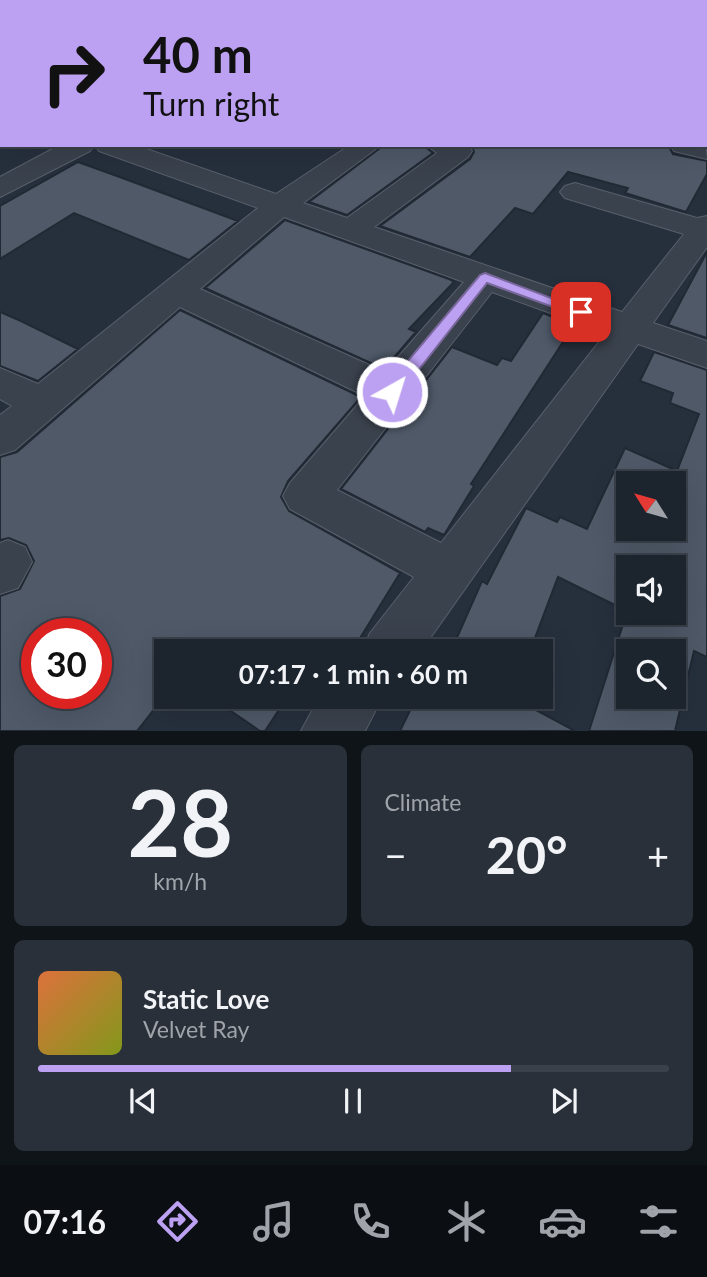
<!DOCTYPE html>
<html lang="en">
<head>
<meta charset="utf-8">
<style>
	:root { --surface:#1c242e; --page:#29303a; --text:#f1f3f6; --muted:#a0a4aa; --line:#3a414a; --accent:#bca0f2 }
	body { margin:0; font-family:Lato,sans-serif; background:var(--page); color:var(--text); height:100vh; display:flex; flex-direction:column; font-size:26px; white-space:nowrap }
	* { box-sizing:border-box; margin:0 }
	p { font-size:23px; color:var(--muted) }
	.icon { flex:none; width:38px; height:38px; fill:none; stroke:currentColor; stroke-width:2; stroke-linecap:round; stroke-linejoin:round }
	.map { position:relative; height:731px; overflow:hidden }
	.side { display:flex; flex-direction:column; gap:14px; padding:14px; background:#0f1419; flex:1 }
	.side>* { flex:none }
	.top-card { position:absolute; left:0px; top:0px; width:707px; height:147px; box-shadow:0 7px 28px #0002,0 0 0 2px var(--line); background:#bca0f2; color:#111; overflow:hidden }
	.needle { width:46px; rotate:307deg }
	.tools { position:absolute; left:616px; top:471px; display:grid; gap:14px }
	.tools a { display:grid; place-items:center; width:70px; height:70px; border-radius:0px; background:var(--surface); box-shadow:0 7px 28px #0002,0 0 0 2px var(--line); font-size:35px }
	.speed { position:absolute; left:21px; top:618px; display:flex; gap:14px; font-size:35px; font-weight:700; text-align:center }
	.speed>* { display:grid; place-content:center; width:91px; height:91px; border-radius:50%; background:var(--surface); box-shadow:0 7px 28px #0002,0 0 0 2px var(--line); line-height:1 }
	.speed .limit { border:10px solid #d22; background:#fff; color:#111 }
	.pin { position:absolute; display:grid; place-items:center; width:60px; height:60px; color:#fff; margin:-30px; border-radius:14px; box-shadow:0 4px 10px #0006 }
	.me { position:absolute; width:77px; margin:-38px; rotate:39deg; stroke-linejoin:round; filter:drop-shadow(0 0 5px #0008) }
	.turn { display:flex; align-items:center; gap:24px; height:147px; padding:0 28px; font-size:32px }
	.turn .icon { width:91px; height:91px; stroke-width:2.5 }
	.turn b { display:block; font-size:49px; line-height:60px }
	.big { font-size:52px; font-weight:700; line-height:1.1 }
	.side .widget { flex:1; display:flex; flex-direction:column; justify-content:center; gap:10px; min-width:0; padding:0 24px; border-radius:10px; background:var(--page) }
	.side .dial { align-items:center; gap:0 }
	.dial b { font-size:91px; line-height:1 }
	.song { display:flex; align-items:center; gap:21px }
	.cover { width:84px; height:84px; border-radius:10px; background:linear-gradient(135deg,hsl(20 70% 55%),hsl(70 70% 35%)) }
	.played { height:7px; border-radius:4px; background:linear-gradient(90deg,var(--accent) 75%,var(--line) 75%) }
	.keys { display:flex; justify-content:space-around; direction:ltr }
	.heat { display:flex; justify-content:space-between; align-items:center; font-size:38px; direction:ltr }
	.side .tiles { flex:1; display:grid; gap:14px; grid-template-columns:1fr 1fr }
	.widget:last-child { grid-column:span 2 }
	.trip { position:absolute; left:154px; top:639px; width:399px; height:70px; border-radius:0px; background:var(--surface); box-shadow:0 7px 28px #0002,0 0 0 2px var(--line); font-weight:700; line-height:70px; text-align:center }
	.menu { display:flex; height:112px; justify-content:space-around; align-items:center; background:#0b0e12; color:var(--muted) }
	.menu .icon { width:49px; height:49px }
	.menu .selected { color:var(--accent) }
	.menu b { font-size:32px; color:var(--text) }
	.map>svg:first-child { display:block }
	.green { fill:#293e3f }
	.building { fill:#4f5968; stroke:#212934; stroke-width:2; fill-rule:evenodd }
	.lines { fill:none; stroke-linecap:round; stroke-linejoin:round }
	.minor-casing { stroke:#58606b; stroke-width:2 }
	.minor { fill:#3a424d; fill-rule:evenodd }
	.route { fill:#bca0f2; stroke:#7a689d; stroke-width:2 }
</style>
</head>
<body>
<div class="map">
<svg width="707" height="731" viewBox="0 0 707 731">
	<rect width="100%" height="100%" fill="#26303d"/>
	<path class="green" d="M 504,0 L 707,0 L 707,52 L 705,2 L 502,2 Z"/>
	<path class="building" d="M 384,145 L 423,145 L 433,153 L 347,215 L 309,202 Z
		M 471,145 L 668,145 L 673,154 L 707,161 L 707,174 L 686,212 L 625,193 L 628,188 L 568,172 L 533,214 L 515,208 L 470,257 L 380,226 L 470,159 L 474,152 Z
		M 78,162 L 117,176 L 238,221 L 189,260 L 74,213 L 0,259 L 0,206 Z
		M 285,220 L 449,279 L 454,282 L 409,329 L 416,332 L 384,369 L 205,288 Z
		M 707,252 L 707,338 L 668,325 Z
		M 180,310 L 361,397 L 288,481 L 281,497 L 289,511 L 400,573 L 354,648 L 335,640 L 330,651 L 166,651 L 166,694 L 137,731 L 0,731 L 0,596 L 20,589 L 34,561 L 26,545 L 9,538 L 0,540 L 0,457 L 17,452 ZM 37,634 L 96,634 L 96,693 L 37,693 Z
		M 0,312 L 21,321 L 78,349 L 38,381 L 0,366 Z
		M 543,313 L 574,325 L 471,484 L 474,486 L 444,535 L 428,528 L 425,532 L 341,489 L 452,347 L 497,365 L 502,358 L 511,361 Z
		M 654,352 L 707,370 L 707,657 L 694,651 L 675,731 L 589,731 L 625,618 L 614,614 L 617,606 L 558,577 L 530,651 L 451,651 L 482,581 L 487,584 L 526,508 L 557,522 L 560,517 L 587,529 L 625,448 L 677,471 L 699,414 L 670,403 L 673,393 L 640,381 ZM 628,483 L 674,483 L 674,528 L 628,528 ZM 628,567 L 674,567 L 674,612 L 628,612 ZM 628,651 L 674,651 L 674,696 L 628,696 Z
		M 209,696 L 288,696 L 265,731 L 260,731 Z
		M 417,696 L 510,696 L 575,731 L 400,731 Z"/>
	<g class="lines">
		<g class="minor-casing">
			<path id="minor" d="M 76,0 L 98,0 L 75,2 Z
				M 298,0 L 324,0 L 325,2 L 299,2 Z
				M 0,28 L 2,28 L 2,40 L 0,40 Z
				M 705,80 L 707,80 L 707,94 L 705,94 Z
				M 0,101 L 2,101 L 2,116 L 0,116 Z
				M 705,142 L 707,159 L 674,151 L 670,145 L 705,145 Z
				M 60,145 L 94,145 L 90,151 L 0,197 L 0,177 Z
				M 95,145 L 135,145 L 276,194 L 350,145 L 381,145 L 303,203 L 347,218 L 437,153 L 426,145 L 468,145 L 472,151 L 468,157 L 374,227 L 622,312 L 684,234 L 565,198 L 560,192 L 565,186 L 575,183 L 697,218 L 707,216 L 707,247 L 653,323 L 707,341 L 707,368 L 638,344 L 421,651 L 362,651 L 370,633 L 414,577 L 290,509 L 283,496 L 290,483 L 365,396 L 180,307 L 15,450 L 0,455 L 0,415 L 12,406 L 0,399 L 0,368 L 38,384 L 258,208 L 99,151 ZM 284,217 L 464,282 L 385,372 L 200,289 ZM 492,292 L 606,333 L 441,543 L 337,490 Z
				M 8,540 L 25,547 L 32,562 L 18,588 L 0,594 L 0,543 Z
				M 320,696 L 383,696 L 365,731 L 301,731 Z"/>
		</g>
		<use href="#minor" class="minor"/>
	</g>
	<path class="route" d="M 485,273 L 588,312 L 581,316 L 575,315 L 487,283 L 398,396 L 386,396 L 386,387 L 480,275 Z"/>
</svg>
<div class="tools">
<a><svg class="needle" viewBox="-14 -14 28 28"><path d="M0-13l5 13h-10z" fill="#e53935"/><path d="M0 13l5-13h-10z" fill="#a0a4aa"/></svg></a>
<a><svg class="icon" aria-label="sound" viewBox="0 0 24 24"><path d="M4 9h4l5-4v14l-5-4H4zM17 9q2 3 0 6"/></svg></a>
<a><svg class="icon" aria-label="search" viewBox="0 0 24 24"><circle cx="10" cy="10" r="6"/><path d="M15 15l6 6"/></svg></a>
</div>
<div class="speed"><div class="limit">30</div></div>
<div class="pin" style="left:581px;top:312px;background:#d93025"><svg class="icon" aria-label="arrive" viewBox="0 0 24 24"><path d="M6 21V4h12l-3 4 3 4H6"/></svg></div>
<svg class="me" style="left:392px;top:392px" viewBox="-20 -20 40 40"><circle r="17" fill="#bca0f2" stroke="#fff" stroke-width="3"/><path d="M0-11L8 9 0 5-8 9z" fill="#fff"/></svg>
<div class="trip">07:17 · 1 min · 60 m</div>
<div class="top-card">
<div class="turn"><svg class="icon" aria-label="right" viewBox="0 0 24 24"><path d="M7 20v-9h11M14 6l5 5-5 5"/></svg><div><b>40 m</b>Turn right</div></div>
</div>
</div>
<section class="side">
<div class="tiles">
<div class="widget dial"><b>28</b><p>km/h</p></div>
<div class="widget"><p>Climate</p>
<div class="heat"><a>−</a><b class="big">20°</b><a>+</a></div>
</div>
<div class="widget">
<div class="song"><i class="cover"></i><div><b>Static Love</b><p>Velvet Ray</p></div></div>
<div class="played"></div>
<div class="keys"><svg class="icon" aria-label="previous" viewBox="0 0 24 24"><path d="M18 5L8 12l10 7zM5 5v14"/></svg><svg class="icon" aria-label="pause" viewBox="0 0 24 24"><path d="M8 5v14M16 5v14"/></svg><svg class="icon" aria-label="next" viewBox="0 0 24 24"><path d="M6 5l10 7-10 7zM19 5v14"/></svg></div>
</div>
</div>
</section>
<nav class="menu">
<b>07:16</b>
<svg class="icon selected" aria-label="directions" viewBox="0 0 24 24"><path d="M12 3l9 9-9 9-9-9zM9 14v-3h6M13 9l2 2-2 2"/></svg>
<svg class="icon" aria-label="music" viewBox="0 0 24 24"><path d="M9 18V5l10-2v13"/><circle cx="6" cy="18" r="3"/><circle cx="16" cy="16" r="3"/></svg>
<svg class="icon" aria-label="phone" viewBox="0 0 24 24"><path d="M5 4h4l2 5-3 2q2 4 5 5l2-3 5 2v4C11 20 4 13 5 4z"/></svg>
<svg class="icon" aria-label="climate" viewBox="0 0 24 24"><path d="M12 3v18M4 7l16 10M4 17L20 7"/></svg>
<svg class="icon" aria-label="car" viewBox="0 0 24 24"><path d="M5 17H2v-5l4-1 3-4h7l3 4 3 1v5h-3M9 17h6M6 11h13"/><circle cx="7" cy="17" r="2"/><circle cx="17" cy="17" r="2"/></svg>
<svg class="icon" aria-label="filters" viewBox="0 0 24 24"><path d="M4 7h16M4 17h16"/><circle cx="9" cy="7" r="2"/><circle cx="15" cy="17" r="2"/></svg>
</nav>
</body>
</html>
